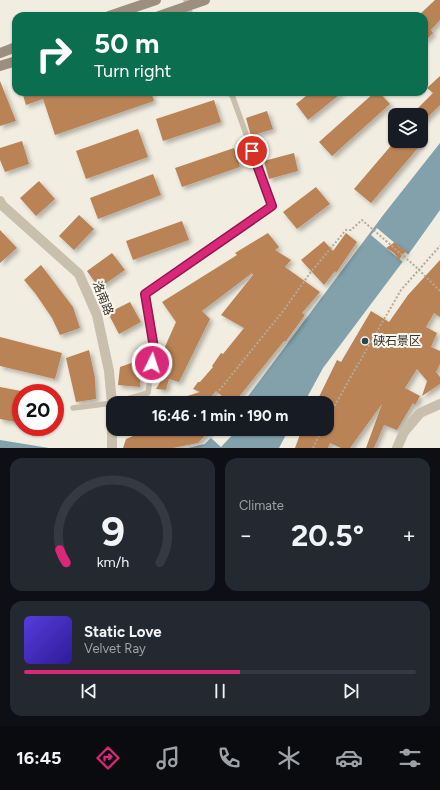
<!DOCTYPE html>
<html lang="en">
<head>
<meta charset="utf-8">
<style>
	:root { --surface:#171b24; --page:#242831; --text:#f1f3f6; --muted:#9ea1a6; --line:#363941; --accent:#db2777 }
	body { margin:0; font-family:Figtree,"Noto Sans SC",sans-serif; background:var(--page); color:var(--text); height:100vh; display:flex; flex-direction:column; font-size:15px; white-space:nowrap }
	* { box-sizing:border-box; margin:0 }
	p { font-size:13px; color:var(--muted) }
	.icon { flex:none; width:22px; height:22px; fill:none; stroke:currentColor; stroke-width:2; stroke-linecap:round; stroke-linejoin:round }
	.map { position:relative; height:448px; overflow:hidden }
	.sheet { display:flex; flex-direction:column; gap:10px; padding:10px; background:#0d0f14; flex:1 }
	.sheet>* { flex:none }
	.hud { position:absolute; left:12px; top:12px; width:416px; height:84px; border-radius:12px; box-shadow:0 1px 3px #0004; background:#0b6e4f; color:#fff; overflow:hidden }
	.tools { position:absolute; left:388px; top:108px; display:grid; gap:8px }
	.tools a { display:grid; place-items:center; width:40px; height:40px; border-radius:8px; background:var(--surface); box-shadow:0 1px 3px #0004; font-size:20px }
	.speed { position:absolute; left:12px; top:384px; display:flex; gap:8px; font-size:20px; font-weight:700; text-align:center }
	.speed>* { display:grid; place-content:center; width:52px; height:52px; border-radius:50%; background:var(--surface); box-shadow:0 1px 3px #0004; line-height:1 }
	.speed .limit { border:6px solid #d22; background:#fff; color:#111 }
	.pin { position:absolute; display:grid; place-items:center; width:34px; height:34px; color:#fff; margin:-17px; border:2px solid #fff; border-radius:50%; box-shadow:0 1px 4px #0007 }
	.me { position:absolute; width:44px; margin:-22px; rotate:4deg; stroke-linejoin:round; filter:drop-shadow(0 0 3px #0008) }
	.turn { display:flex; align-items:center; gap:14px; height:84px; padding:0 16px; font-size:18px }
	.turn .icon { width:52px; height:52px; stroke-width:2.5 }
	.turn b { display:block; font-size:28px; line-height:34px }
	.big { font-size:30px; font-weight:700; line-height:1.1 }
	.sheet .tile { flex:1; display:flex; flex-direction:column; justify-content:center; gap:6px; min-width:0; padding:0 14px; border-radius:12px; background:var(--page) }
	.sheet .dial { align-items:center; gap:0 }
	.dial svg { height:104px; overflow:visible; fill:none; stroke:var(--line); stroke-width:7; stroke-linecap:round; text-anchor:middle }
	.dial text { fill:var(--text); stroke:none }
	.song { display:flex; align-items:center; gap:12px }
	.cover { width:48px; height:48px; border-radius:6px; background:linear-gradient(135deg,hsl(250 70% 55%),hsl(250 70% 35%)) }
	.played { height:4px; border-radius:2px; background:linear-gradient(90deg,var(--accent) 55%,var(--line) 55%) }
	.keys { display:flex; justify-content:space-around; direction:ltr }
	.heat { display:flex; justify-content:space-between; align-items:center; font-size:22px; direction:ltr }
	.sheet .tiles { flex:1; display:grid; gap:10px; grid-template-columns:1fr 1fr }
	.tile:last-child { grid-column:span 2 }
	.trip { position:absolute; left:106px; top:396px; width:228px; height:40px; border-radius:12px; background:var(--surface); box-shadow:0 1px 3px #0004; font-weight:700; line-height:40px; text-align:center }
	.tabs { display:flex; height:64px; justify-content:space-around; align-items:center; background:#090b0e; color:var(--muted) }
	.tabs .icon { width:28px; height:28px }
	.tabs .active { color:var(--accent) }
	.tabs b { font-size:18px; color:var(--text) }
	.map>svg:first-child { display:block }
	.water { fill:#82a1ab }
	.pier { fill:#f1ede1 }
	.building { fill:#ba8355; filter:url(#shadow) }
	.lines { fill:none; stroke-linecap:round; stroke-linejoin:round }
	.path { stroke:#b4aa98; stroke-width:2; stroke-dasharray:2 2; stroke-linecap:butt }
	.service { stroke:#c8bfad; stroke-width:5.5 }
	.minor { stroke:#c8bfad; stroke-width:10 }
	.secondary { stroke:#9c8f7f; stroke-width:10 }
	.route-casing { stroke:#8e194d; stroke-width:10 }
	.route { stroke:#db2777; stroke-width:7 }
	.poi-dot { fill:#244855; stroke:#f9f6ed; stroke-width:1.5 }
	.labels { text-anchor:middle; dominant-baseline:central; stroke-width:4; stroke-linejoin:round; paint-order:stroke }
	.street-label { font-size:12px; fill:#37322b; stroke:#f9f6ed }
	.poi-label { font-size:12px; fill:#37322b; stroke:#f9f6ed; text-anchor:start }
</style>
</head>
<body>
<div class="map">
<svg width="440" height="448" viewBox="0 0 440 448">
	<defs>
		<filter id="shadow"><feDropShadow dx="3" dy="3" stdDeviation="2" flood-color="#0004"/></filter>
	</defs>
	<rect width="100%" height="100%" fill="#f1ede1"/>
	<path class="water" d="M 440,143 L 440,210 L 413,248 L 323,368 L 304,403 L 243,403 L 384,214 Z
		M 219,429 L 289,429 L 279,448 L 188,448 L 205,444 Z
		M 0,440 L 49,448 L 0,448 Z"/>
	<path class="pier" d="M 377,228 L 410,256 L 404,263 L 371,235 Z
		M 219,429 L 238,429 L 221,447 L 211,438 Z"/>
	<path class="building" d="M 435,0 L 440,0 L 440,20 L 431,30 L 433,33 L 424,42 L 424,16 L 418,16 Z
		M 440,76 L 440,105 L 421,124 L 421,115 L 411,115 L 433,93 L 427,88 Z
		M 0,81 L 16,121 L 0,126 Z
		M 22,92 L 151,92 L 154,101 L 55,135 L 43,99 L 26,105 Z
		M 311,92 L 343,92 L 308,120 L 296,104 Z
		M 375,92 L 379,92 L 390,104 L 332,156 L 319,142 Z
		M 214,100 L 221,122 L 163,141 L 156,119 Z
		M 267,111 L 273,129 L 251,136 L 246,118 Z
		M 138,129 L 148,157 L 86,179 L 76,151 Z
		M 22,141 L 29,164 L 5,172 L 0,160 L 0,148 Z
		M 395,141 L 424,141 L 371,203 L 354,189 Z
		M 234,148 L 240,167 L 182,187 L 175,168 Z
		M 294,153 L 298,171 L 269,179 L 264,161 Z
		M 153,174 L 161,195 L 98,219 L 90,198 Z
		M 39,181 L 55,199 L 36,216 L 20,198 Z
		M 316,187 L 330,204 L 297,229 L 283,212 Z
		M 79,215 L 94,229 L 74,250 L 59,236 Z
		M 182,221 L 189,240 L 133,260 L 126,241 Z
		M 0,230 L 17,248 L 0,263 Z
		M 268,233 L 279,247 L 275,250 L 291,260 L 285,267 L 320,292 L 302,313 L 305,315 L 286,341 L 284,341 L 234,403 L 230,403 L 216,391 L 206,403 L 193,403 L 184,397 L 200,392 L 193,389 L 198,382 L 200,382 L 213,367 L 212,366 L 221,353 L 223,354 L 244,328 L 221,315 L 253,275 L 252,273 L 202,311 L 210,319 L 179,382 L 169,379 L 166,390 L 156,389 L 163,377 L 155,374 L 155,369 L 176,322 L 162,302 L 237,255 L 235,253 Z
		M 346,233 L 357,242 L 336,273 L 335,271 L 324,285 L 301,260 L 324,241 L 333,251 Z
		M 395,242 L 399,247 L 407,251 L 402,255 L 399,260 L 394,253 L 386,248 Z
		M 112,253 L 125,270 L 99,288 L 87,271 Z
		M 440,260 L 440,317 L 434,313 L 426,327 L 437,333 L 431,347 L 440,351 L 440,364 L 436,372 L 440,377 L 440,384 L 422,396 L 427,381 L 417,369 L 405,388 L 420,396 L 415,405 L 413,403 L 397,430 L 384,425 L 374,448 L 366,448 L 382,404 L 350,448 L 341,448 L 330,443 L 328,448 L 295,448 L 302,429 L 327,429 L 327,403 L 316,403 L 337,360 L 341,362 L 371,311 L 389,322 L 408,295 Z
		M 41,265 L 73,307 L 80,328 L 60,335 L 52,318 L 35,293 L 24,280 Z
		M 130,302 L 141,322 L 119,334 L 108,313 Z
		M 0,337 L 62,353 L 55,379 L 0,366 Z
		M 89,350 L 95,378 L 96,399 L 76,402 L 66,358 Z
		M 140,360 L 140,387 L 118,385 L 120,367 Z
		M 0,387 L 21,391 L 21,423 L 0,419 Z
		M 172,429 L 211,429 L 198,443 L 173,448 L 123,448 L 126,439 L 133,436 L 159,431 L 162,433 L 164,430 Z"/>
	<g class="lines">
		<path class="path" d="M 209,403 L 284,310 L 310,273 L 346,230 L 351,230 L 362,220 L 416,267 L 440,291
			M 327,420 L 349,380 L 401,290 L 440,246
			M 122,431 L 142,431 L 153,429
			M 313,448 L 322,429"/>
		<path class="service" d="M 186,0 L 191,16
			M 113,403 L 148,393 L 154,348 L 145,294 L 272,206 L 232,95 L 226,92
			M 73,408 L 113,403"/>
		<path class="minor" d="M 0,201 L 2,205 L 79,274 L 97,315 L 109,371 L 112,404 L 112,448
			M 397,448 L 404,432 L 420,413 L 440,404"/>
		<path class="secondary" d="M 109,16 L 156,0
			M 159,16 L 205,0
			M 0,53 L 16,47
			M 0,66 L 16,61"/>
	</g>
	<g class="lines">
		<g class="route-casing">
			<path id="route" d="M 152,363 L 154,348 L 145,294 L 272,206 L 252,151"/>
		</g>
		<use href="#route" class="route"/>
	</g>
	<circle class="poi-dot" cx="365" cy="341" r="4"/>
	<g class="labels">
		<g class="street-label">
			<text transform="translate(103 298) rotate(69)">洛南路</text>
		</g>
		<g class="poi-label">
			<text x="373" y="341">硖石景区</text>
		</g>
	</g>
</svg>
<div class="tools">
<a><svg class="icon" aria-label="layers" viewBox="0 0 24 24"><path d="M12 4l9 5-9 5-9-5zM3 14l9 5 9-5"/></svg></a>
</div>
<div class="speed"><div class="limit">20</div></div>
<div class="pin" style="left:252px;top:151px;background:#d93025"><svg class="icon" aria-label="arrive" viewBox="0 0 24 24"><path d="M6 21V4h12l-3 4 3 4H6"/></svg></div>
<svg class="me" style="left:152px;top:363px" viewBox="-20 -20 40 40"><circle r="17" fill="#db2777" stroke="#fff" stroke-width="3"/><path d="M0-11L8 9 0 5-8 9z" fill="#fff"/></svg>
<div class="trip">16:46 · 1 min · 190 m</div>
<div class="hud">
<div class="turn"><svg class="icon" aria-label="right" viewBox="0 0 24 24"><path d="M7 20v-9h11M14 6l5 5-5 5"/></svg><div><b>50 m</b>Turn right</div></div>
</div>
</div>
<section class="sheet">
<div class="tiles">
<div class="tile dial"><svg viewBox="0 0 100 80">
<path d="M14 69A42 42 0 1 1 86 69"/>
<path d="M14 69A42 42 0 0 1 9 59" stroke="#db2777"/>
<text x="50" y="56" font-size="32" font-weight="700">9</text>
<text x="50" y="72" font-size="11">km/h</text>
</svg></div>
<div class="tile"><p>Climate</p>
<div class="heat"><a>−</a><b class="big">20.5°</b><a>+</a></div>
</div>
<div class="tile">
<div class="song"><i class="cover"></i><div><b>Static Love</b><p>Velvet Ray</p></div></div>
<div class="played"></div>
<div class="keys"><svg class="icon" aria-label="previous" viewBox="0 0 24 24"><path d="M18 5L8 12l10 7zM5 5v14"/></svg><svg class="icon" aria-label="pause" viewBox="0 0 24 24"><path d="M8 5v14M16 5v14"/></svg><svg class="icon" aria-label="next" viewBox="0 0 24 24"><path d="M6 5l10 7-10 7zM19 5v14"/></svg></div>
</div>
</div>
</section>
<nav class="tabs">
<b>16:45</b>
<svg class="icon active" aria-label="directions" viewBox="0 0 24 24"><path d="M12 3l9 9-9 9-9-9zM9 14v-3h6M13 9l2 2-2 2"/></svg>
<svg class="icon" aria-label="music" viewBox="0 0 24 24"><path d="M9 18V5l10-2v13"/><circle cx="6" cy="18" r="3"/><circle cx="16" cy="16" r="3"/></svg>
<svg class="icon" aria-label="phone" viewBox="0 0 24 24"><path d="M5 4h4l2 5-3 2q2 4 5 5l2-3 5 2v4C11 20 4 13 5 4z"/></svg>
<svg class="icon" aria-label="climate" viewBox="0 0 24 24"><path d="M12 3v18M4 7l16 10M4 17L20 7"/></svg>
<svg class="icon" aria-label="car" viewBox="0 0 24 24"><path d="M5 17H2v-5l4-1 3-4h7l3 4 3 1v5h-3M9 17h6M6 11h13"/><circle cx="7" cy="17" r="2"/><circle cx="17" cy="17" r="2"/></svg>
<svg class="icon" aria-label="filters" viewBox="0 0 24 24"><path d="M4 7h16M4 17h16"/><circle cx="9" cy="7" r="2"/><circle cx="15" cy="17" r="2"/></svg>
</nav>
</body>
</html>
